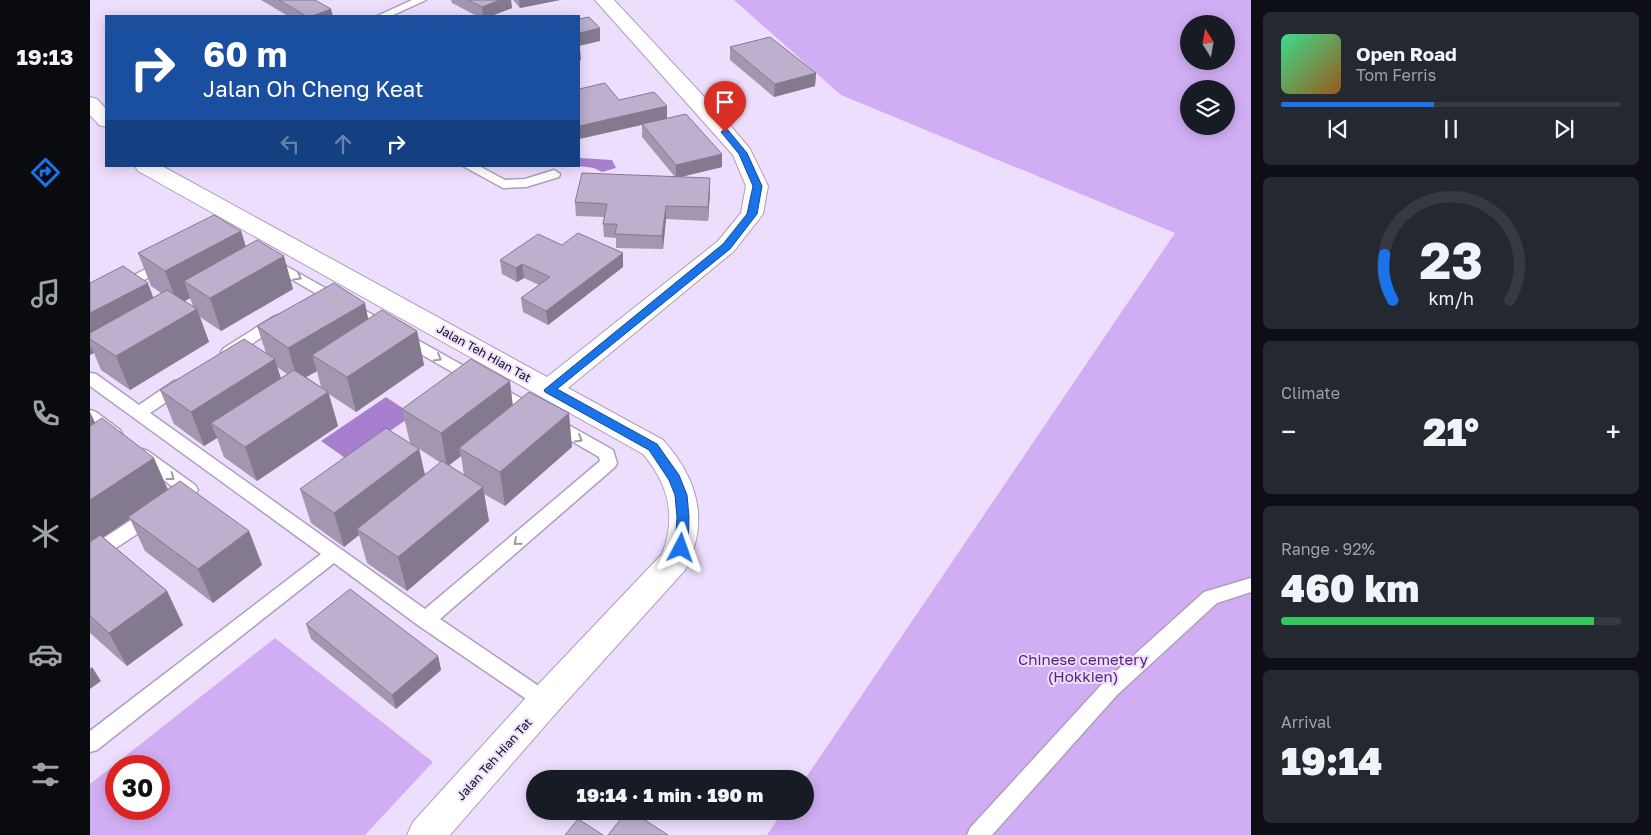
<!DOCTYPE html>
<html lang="en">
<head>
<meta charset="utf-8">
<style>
	:root { --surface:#171b24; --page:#242831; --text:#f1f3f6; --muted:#9ea1a6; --line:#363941; --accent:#1a73e8 }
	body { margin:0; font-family:"Golos Text",sans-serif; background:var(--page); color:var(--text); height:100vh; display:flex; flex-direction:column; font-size:19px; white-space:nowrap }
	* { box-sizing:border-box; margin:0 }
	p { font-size:16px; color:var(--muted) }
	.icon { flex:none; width:28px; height:28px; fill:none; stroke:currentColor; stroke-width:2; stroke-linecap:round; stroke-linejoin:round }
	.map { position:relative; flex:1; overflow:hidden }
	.panel { display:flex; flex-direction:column; gap:12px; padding:12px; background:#0d0f14; width:400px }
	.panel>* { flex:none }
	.guide { position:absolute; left:15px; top:15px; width:475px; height:152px; border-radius:0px; box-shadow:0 2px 12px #0003; background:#1a4fa0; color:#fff; overflow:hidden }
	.needle { width:32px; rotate:349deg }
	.controls { position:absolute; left:1090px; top:15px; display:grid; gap:10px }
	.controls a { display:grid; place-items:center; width:55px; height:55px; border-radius:50%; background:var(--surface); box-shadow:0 2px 12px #0003; font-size:25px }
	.speed { position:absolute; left:15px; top:755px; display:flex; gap:10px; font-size:25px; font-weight:700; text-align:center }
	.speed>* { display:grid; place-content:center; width:65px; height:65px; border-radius:50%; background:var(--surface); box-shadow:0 2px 12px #0003; line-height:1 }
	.speed .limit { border:8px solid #d22; background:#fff; color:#111 }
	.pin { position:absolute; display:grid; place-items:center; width:42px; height:42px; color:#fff; margin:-51px -21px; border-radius:50% 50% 50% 0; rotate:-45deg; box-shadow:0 0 5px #0007 }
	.pin .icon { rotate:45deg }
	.me { position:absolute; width:55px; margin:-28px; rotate:4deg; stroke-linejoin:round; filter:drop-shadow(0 0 4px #0008) }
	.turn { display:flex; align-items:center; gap:18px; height:105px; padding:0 15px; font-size:22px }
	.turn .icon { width:65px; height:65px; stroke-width:2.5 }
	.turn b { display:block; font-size:35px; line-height:42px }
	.lanes { display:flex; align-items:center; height:48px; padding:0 15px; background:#0003; justify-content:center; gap:25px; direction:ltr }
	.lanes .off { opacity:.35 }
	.big { font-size:38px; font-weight:800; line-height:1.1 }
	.panel .widget { flex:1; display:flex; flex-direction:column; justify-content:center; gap:8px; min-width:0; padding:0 18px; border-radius:8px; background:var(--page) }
	.panel .dial { align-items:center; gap:0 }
	.dial svg { height:130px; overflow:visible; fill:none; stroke:var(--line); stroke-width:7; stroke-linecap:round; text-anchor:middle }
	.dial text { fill:var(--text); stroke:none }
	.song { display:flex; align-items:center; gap:15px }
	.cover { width:60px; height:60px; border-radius:8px; background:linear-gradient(135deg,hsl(150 70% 55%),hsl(30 70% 35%)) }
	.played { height:5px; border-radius:2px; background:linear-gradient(90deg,var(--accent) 45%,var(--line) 45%) }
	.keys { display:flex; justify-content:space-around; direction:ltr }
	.heat { display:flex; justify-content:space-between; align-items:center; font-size:28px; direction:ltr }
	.charge { height:8px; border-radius:4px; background:linear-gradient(90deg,#34c759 92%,var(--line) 0) }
	.trip { position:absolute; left:436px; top:770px; width:288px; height:50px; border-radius:25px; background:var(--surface); box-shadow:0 2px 12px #0003; font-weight:800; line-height:50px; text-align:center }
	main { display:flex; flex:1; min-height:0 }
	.tab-bar { display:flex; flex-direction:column; width:90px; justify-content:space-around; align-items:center; background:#090b0e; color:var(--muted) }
	.tab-bar .icon { width:35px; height:35px }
	.tab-bar .selected { color:var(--accent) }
	.tab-bar b { font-size:22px; color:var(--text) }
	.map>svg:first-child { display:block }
	.green { fill:#d1aef4; fill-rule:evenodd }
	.water { fill:#a77fce }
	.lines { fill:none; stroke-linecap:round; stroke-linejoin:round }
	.lane-casing { stroke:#ad9fbc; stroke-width:3 }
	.street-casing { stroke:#ad9fbc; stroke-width:2 }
	.lane { fill:#fff; fill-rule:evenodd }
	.street { fill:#fff; fill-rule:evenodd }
	.wall { fill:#a396b0; fill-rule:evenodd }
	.shaded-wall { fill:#847a90 }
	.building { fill:#bdafcd; stroke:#847a90 }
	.oneway { stroke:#9f9da1 }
	.route { fill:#1a73e8; stroke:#114b97 }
	.labels { text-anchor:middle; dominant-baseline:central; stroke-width:4; stroke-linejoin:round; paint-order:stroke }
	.street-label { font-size:12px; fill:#100b15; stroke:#eddefd }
	.near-park-label { font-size:15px; fill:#582280; stroke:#eddefd }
</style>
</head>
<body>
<main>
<nav class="tab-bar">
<b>19:13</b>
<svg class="icon selected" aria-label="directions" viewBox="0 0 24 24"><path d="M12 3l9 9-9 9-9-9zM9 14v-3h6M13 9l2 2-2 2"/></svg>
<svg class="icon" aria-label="music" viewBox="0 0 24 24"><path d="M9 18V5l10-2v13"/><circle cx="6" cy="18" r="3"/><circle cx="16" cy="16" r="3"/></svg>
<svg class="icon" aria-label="phone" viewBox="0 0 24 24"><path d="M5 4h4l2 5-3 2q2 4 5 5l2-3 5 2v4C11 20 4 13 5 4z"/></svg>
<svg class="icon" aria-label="climate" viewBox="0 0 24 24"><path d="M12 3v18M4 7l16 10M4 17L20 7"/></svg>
<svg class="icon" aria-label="car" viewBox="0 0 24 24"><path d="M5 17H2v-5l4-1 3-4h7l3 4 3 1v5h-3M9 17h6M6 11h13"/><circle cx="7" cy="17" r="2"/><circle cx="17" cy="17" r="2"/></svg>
<svg class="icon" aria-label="filters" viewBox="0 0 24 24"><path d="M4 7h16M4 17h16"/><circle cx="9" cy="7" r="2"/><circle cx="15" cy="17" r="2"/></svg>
</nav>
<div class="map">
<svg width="1161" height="835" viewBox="0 0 1161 835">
	<rect width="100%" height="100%" fill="#eddefd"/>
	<path class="green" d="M 644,0 L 1161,0 L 1161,835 L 677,835 L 693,811 L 715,811 L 715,779 L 1085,233 L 751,95 ZM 1099,24 L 1136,24 L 1136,61 L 1099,61 ZM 1099,89 L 1136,89 L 1136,126 L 1099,126 Z
		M 185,638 L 343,762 L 275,835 L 0,835 L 0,784 ZM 26,766 L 69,766 L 69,809 L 26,809 Z"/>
	<path class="water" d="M 490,158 L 522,160 L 526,168 L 512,172 L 504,168 L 489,166 Z
		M 296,397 L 323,415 L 258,460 L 231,441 Z"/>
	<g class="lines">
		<g class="lane-casing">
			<path id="lane" d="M 322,0 L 336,0 L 301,16 L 287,16 Z
				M 373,166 L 389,166 L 415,180 L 435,179 L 464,170 L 470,174 L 469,177 L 436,187 L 413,188 Z
				M 180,257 L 523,450 L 527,463 L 525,467 L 350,619 L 462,695 L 465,701 L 462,707 L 455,710 L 448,707 L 329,626 L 244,563 L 7,750 L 0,752 L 0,731 L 231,554 L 0,386 L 0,373 L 6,374 L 49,405 L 84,381 L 90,380 L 96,381 L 98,385 L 96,389 L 60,413 L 335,609 L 510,461 L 509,457 L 175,264 L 173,261 Z
				M 75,259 L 80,260 L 82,263 L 80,266 L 0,309 L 0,298 Z
				M 188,315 L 193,317 L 195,320 L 193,323 L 144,356 L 134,356 L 131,352 L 134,348 L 183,317 Z
				M 0,410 L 6,412 L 30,430 L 32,434 L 30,438 C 18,442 9,431 0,424 Z
				M 52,449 L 58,451 L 105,485 L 108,490 L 105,495 L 92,501 L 86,500 L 83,495 L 87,490 L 46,459 L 44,455 L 46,451 Z
				M 61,509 L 67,511 L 70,516 L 67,521 L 6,561 L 0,563 L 0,547 L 55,511 Z
				M 1161,578 L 1161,592 L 1127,603 L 1027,695 L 902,835 L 877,835 L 880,828 L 1013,683 L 1114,592 Z"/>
		</g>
		<g class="street-casing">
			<path id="street" d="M 505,0 L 524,0 L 633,117 L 660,149 L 678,186 L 673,214 L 644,251 L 478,388 L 573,440 C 608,479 620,521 595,570 L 467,712 L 360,835 L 317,835 L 323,822 L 443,690 L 572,554 C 587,517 578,483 553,454 L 48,171 L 45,166 L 72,166 L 457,377 L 628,241 L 651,213 L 656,186 L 643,155 Z
				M 0,97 L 7,99 L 16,109 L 16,127 L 9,125 L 0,115 Z"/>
		</g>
		<use href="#lane" class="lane"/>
		<use href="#street" class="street"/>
	</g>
	<path class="wall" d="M 171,0 L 225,0 L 243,16 L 198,16 Z
		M 361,0 L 421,0 L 422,8 L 401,16 L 387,16 L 362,3 Z
		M 423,0 L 470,0 L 430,8 Z
		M 640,47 L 726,73 L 725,86 L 684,97 L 640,60 Z
		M 489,89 L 529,100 L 577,106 L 577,118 L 632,167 L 591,177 L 620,192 L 618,221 L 576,219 L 573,249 L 526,248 L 526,238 L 514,237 L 513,224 L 514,217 L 486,216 L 485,202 L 585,177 L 552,137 L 552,125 L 489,139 Z
		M 151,231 L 156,247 L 203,289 L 131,331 L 110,317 L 119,342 L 40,390 L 11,370 L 4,353 L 0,355 L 0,283 L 63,298 L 71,293 L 61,286 L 48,253 ZM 100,298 L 103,306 L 94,301 Z
		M 472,245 L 533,267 L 458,325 L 433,312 L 431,298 L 449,285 L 434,278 L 427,282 L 412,274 L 410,260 Z
		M 278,319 L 327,331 L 334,365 L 266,412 L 239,394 L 248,426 L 167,481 L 134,457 L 127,438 L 114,446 L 84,424 L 70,390 L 176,353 L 167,326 ZM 187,367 L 197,374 L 191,378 ZM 227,371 L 231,387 L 216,377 Z
		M 423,405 L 482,447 L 415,506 L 394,494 L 399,521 L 317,591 L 277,563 L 269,535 L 254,547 L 221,523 L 210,489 L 329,449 L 335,475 L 351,463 L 320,443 L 312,409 ZM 371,456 L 374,475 L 359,465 Z
		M 0,412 L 5,423 L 78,489 L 159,531 L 172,565 L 123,603 L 55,551 L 40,519 L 13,537 L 77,591 L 93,625 L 37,666 L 0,633 Z
		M 216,624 L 348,656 L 351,670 L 306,709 L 221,639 Z"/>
	<path class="shaded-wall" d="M 410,0 L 421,0 L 422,8 L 401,16 L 393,16 L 392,7 Z
		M 429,0 L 470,0 L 430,8 Z
		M 241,9 L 243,16 L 222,16 Z
		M 510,28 L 510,41 L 489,46 L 489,33 Z
		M 489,48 L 490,48 L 491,60 L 489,61 Z
		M 726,73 L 725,86 L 684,97 L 685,84 Z
		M 577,106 L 577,119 L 489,139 L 489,126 Z
		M 632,154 L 632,167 L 586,178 L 586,165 Z
		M 620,178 L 620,192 L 618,221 L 618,207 Z
		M 576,206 L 576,219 L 573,249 L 572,236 Z
		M 151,231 L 161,264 L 94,281 L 100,298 L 88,305 L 75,271 Z
		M 533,253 L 533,267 L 458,325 L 456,311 Z
		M 194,256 L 203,289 L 131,331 L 120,298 Z
		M 432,264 L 434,278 L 427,282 L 426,268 Z
		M 58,283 L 70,316 L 0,339 L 0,313 Z
		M 275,303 L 282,337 L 222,355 L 227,371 L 208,382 L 198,348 Z
		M 107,309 L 119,342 L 40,390 L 26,356 Z
		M 327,331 L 334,365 L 266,412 L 257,377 Z
		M 0,345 L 4,353 L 0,355 Z
		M 185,359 L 195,393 L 121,423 L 127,438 L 114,446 L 101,412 Z
		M 420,381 L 424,415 L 369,448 L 371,456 L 357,467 L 351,433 Z
		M 238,392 L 248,426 L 167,481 L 155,447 Z
		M 0,412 L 16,446 L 0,457 Z
		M 479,413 L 482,447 L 415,506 L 410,472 Z
		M 329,449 L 337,484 L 267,529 L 269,535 L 254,547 L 244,513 Z
		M 64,458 L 79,492 L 38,517 L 40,519 L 0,546 L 0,500 Z
		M 393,487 L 399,521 L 317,591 L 308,557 Z
		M 159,531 L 172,565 L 123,603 L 108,569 Z
		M 77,591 L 93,625 L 37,666 L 19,633 Z
		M 348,656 L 351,670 L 306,709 L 302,695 Z
		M 2,667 L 11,681 L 0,689 L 0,669 Z"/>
	<path class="building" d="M 189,0 L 225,0 L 241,9 L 222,16 L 216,16 Z
		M 378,0 L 410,0 L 392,7 Z
		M 499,17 L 510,28 L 489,33 L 489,19 Z
		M 680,37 L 726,73 L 685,84 L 640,47 Z
		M 515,83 L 529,100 L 564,92 L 577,106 L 489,126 L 489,89 Z
		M 596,114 L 632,154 L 586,165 L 552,124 Z
		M 492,173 L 620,178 L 618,207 L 576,206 L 572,236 L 525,234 L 527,224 L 513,224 L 517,204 L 485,202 Z
		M 124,215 L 151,231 L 75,271 L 48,253 Z
		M 488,233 L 533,253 L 456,311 L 431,298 L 460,277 L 432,264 L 426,268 L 410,260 L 448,234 L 472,245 Z
		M 167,240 L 194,256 L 120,298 L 94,281 Z
		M 33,266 L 58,283 L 0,313 L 0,283 Z
		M 244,283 L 275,303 L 198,348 L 167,326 Z
		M 77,290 L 107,309 L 26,356 L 0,339 L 0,333 Z
		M 292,310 L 327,331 L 257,377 L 222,355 Z
		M 154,339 L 185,359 L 101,412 L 70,390 Z
		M 381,359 L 420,381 L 351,433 L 312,409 Z
		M 204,370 L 238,392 L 155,447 L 121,423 Z
		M 439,392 L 479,413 L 410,472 L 369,448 Z
		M 12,418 L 64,458 L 0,500 L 0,426 Z
		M 296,428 L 329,449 L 244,513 L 210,489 Z
		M 352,461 L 393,487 L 308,557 L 267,529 Z
		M 90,481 L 159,531 L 108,569 L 38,517 Z
		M 10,535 L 77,591 L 19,633 L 0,616 L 0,542 Z
		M 260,589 L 348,656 L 302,695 L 216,624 Z
		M 537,811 L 541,811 L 578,835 L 518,835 Z
		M 488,819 L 513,835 L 475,835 Z"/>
	<defs><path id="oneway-chevron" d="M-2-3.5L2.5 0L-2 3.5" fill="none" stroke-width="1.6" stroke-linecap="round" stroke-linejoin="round" transform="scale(1.25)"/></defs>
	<g class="oneway">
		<use href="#oneway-chevron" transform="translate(208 277) rotate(30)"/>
		<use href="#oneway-chevron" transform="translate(348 358) rotate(30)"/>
		<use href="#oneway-chevron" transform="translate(489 439) rotate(30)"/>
		<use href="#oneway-chevron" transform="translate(81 477) rotate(37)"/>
		<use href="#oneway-chevron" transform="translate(427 542) rotate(139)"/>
	</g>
	<path class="route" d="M 635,129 L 638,130 L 657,153 L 672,186 L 667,214 L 640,249 L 467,389 L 567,444 L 589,475 L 597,495 L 599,517 L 598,548 L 596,551 L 587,551 L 585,548 L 587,517 L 585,495 L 579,480 L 559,450 L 455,392 L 454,390 L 633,244 L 657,214 L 663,186 L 649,154 L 631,132 Z"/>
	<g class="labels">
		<g class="street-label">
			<text transform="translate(394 353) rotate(29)">Jalan Teh Hian Tat</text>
			<text transform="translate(404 759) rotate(-48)">Jalan Teh Hian Tat</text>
		</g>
		<g class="near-park-label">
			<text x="993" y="659">Chinese cemetery<tspan x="993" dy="17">(Hokkien)</tspan></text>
		</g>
	</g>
</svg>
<div class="controls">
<a><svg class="needle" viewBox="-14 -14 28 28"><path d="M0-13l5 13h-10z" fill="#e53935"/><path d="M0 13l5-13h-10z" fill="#9ea1a6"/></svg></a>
<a><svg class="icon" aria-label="layers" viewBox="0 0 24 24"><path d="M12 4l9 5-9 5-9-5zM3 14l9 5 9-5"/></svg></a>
</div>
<div class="speed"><div class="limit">30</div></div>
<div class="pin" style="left:635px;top:132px;background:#d93025"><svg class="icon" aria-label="arrive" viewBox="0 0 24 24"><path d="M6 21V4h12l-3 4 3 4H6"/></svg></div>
<svg class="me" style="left:591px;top:548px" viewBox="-20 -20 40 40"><path d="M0-17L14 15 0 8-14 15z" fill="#1a73e8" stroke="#fff" stroke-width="4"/></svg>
<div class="trip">19:14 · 1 min · 190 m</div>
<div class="guide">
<div class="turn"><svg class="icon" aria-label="right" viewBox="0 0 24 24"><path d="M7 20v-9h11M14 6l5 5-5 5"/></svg><div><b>60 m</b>Jalan Oh Cheng Keat</div></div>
<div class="lanes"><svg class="icon off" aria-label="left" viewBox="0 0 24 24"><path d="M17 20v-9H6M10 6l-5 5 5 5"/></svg><svg class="icon off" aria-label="ahead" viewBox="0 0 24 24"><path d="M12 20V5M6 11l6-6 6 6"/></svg><svg class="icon" aria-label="right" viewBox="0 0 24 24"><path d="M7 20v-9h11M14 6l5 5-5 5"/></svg></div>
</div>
</div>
<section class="panel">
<div class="widget">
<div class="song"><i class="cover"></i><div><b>Open Road</b><p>Tom Ferris</p></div></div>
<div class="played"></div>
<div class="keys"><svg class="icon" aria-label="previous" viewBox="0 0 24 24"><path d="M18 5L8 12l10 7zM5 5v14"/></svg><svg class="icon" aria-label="pause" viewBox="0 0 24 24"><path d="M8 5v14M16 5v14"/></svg><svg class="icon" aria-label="next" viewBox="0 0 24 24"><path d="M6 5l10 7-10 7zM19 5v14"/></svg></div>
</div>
<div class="widget dial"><svg viewBox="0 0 100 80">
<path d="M14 69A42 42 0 1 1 86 69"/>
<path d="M14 69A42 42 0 0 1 9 41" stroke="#1a73e8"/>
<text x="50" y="56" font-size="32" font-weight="700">23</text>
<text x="50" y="72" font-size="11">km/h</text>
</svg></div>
<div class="widget"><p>Climate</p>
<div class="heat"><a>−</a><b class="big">21°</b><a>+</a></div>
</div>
<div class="widget"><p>Range · 92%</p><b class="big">460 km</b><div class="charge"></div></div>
<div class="widget"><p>Arrival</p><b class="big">19:14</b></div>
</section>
</main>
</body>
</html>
